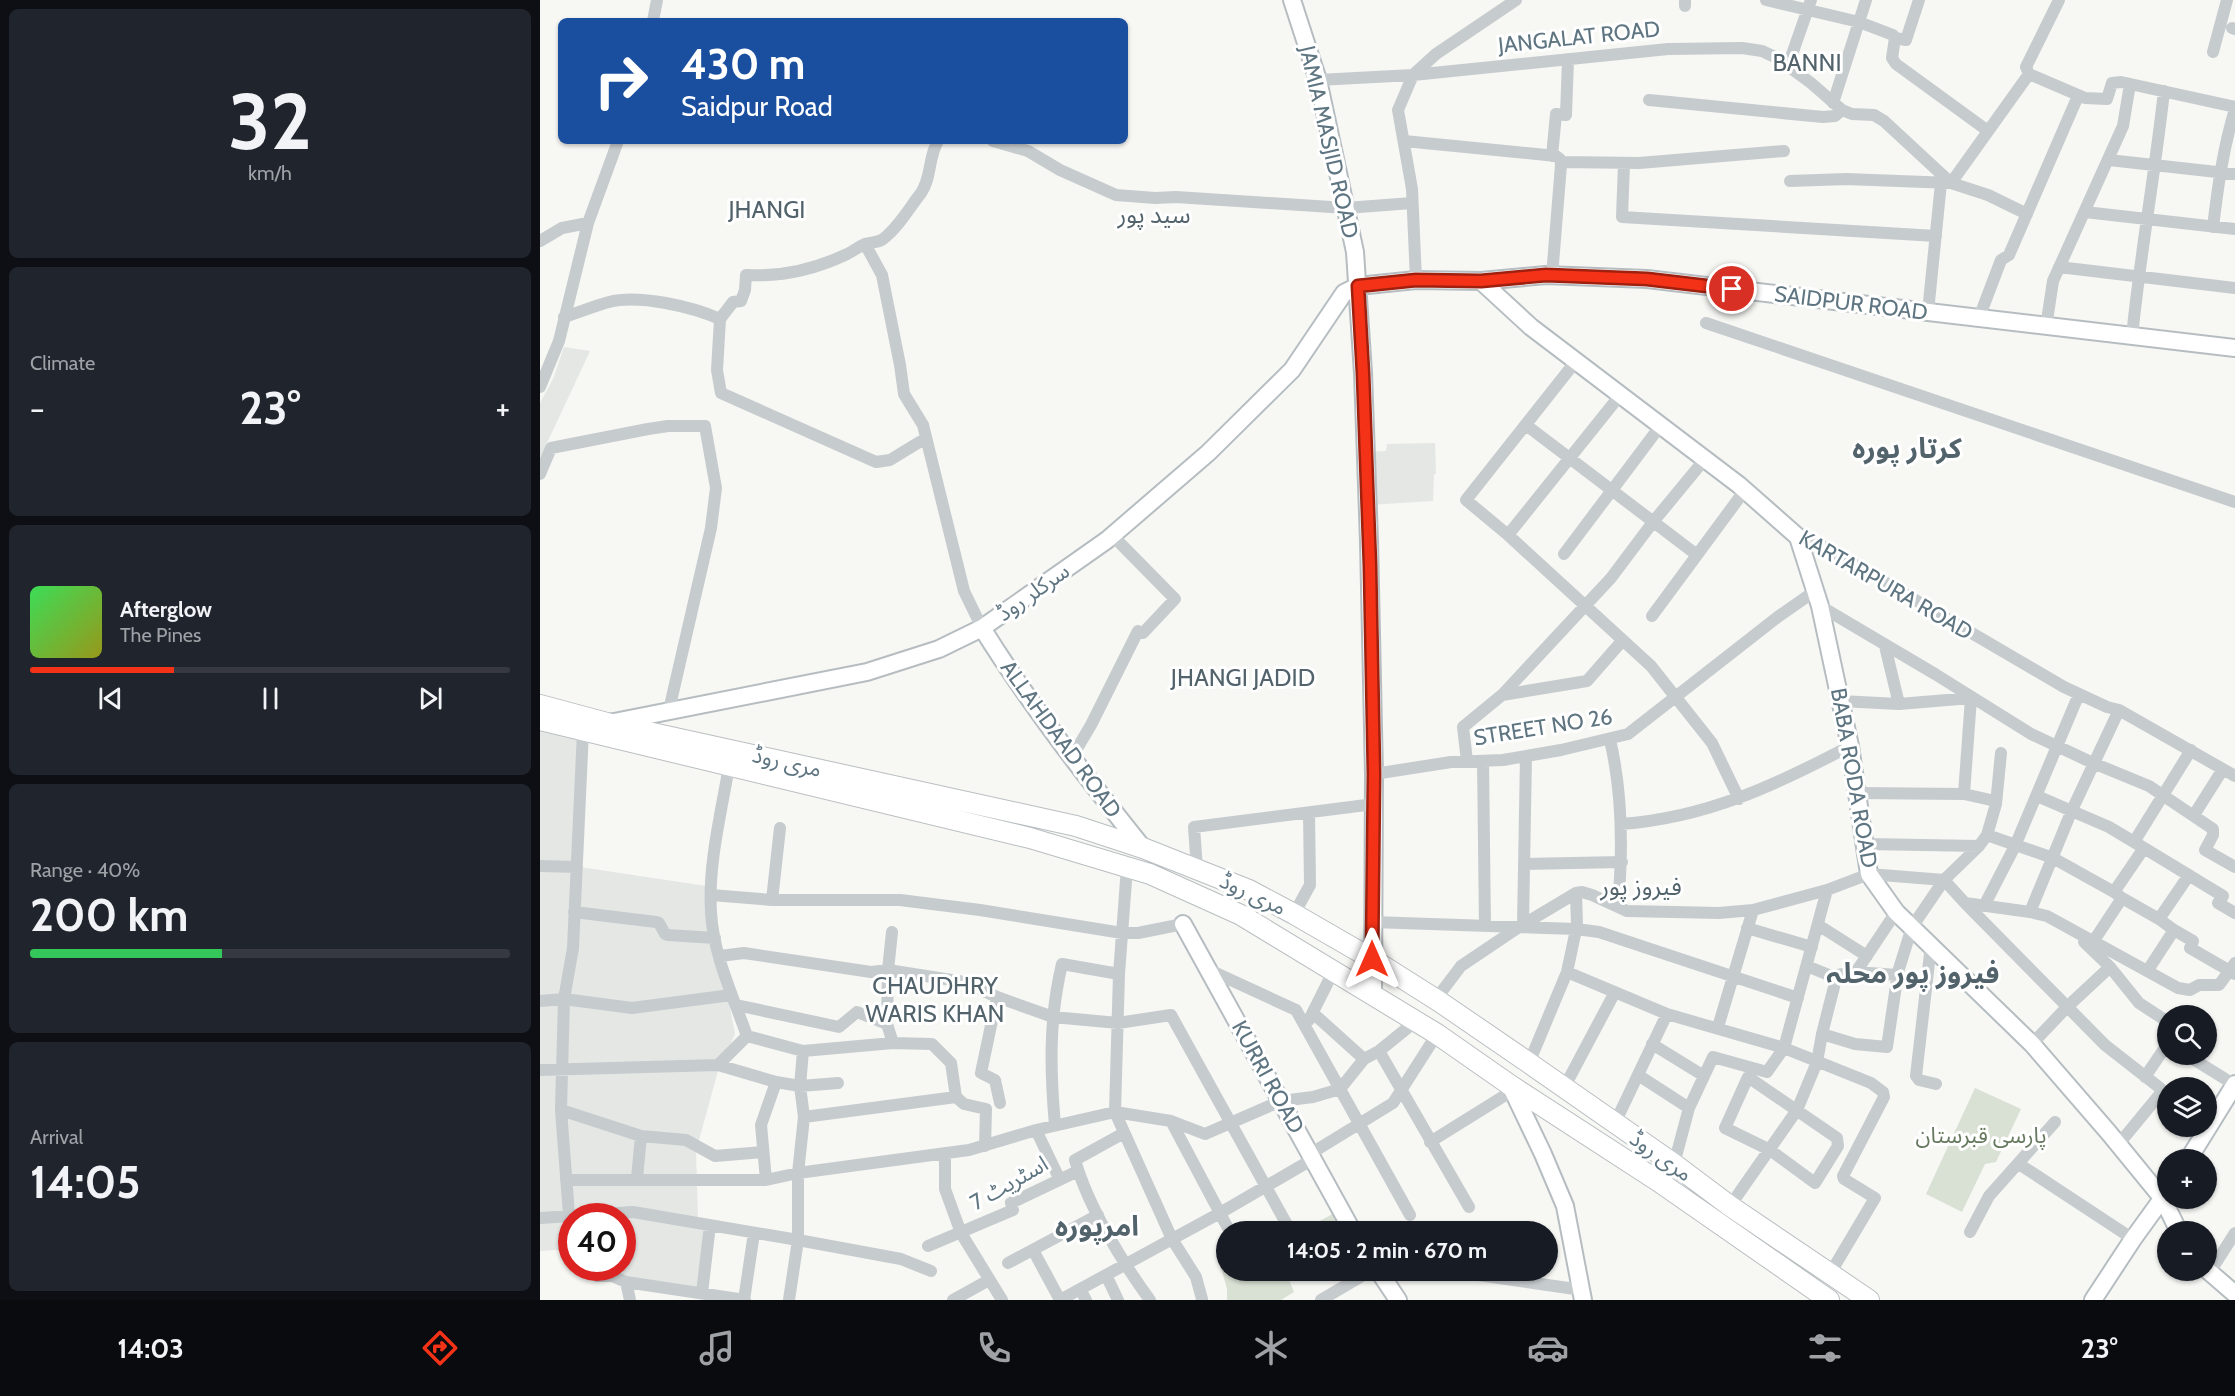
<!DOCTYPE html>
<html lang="en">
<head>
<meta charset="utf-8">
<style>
	:root { --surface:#171b24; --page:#20242c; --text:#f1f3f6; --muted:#9ea1a6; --line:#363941; --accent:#f43217 }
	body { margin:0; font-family:Cabin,"Noto Sans Arabic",sans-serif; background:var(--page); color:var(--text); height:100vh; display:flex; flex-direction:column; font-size:22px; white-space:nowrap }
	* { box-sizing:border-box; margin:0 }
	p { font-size:20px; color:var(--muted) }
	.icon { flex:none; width:33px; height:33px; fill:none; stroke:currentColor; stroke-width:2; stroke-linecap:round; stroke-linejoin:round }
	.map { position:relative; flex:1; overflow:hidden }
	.panel { display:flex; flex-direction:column; gap:9px; padding:9px; background:#0d0f14; width:540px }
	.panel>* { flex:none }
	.banner { position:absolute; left:18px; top:18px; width:570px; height:126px; border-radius:9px; box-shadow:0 2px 4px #0004; background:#1a4fa0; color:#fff; overflow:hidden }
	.buttons { position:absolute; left:1617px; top:1005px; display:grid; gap:12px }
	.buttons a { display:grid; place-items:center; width:60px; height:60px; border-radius:50%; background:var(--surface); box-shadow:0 2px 4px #0004; font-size:30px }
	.speed { position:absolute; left:18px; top:1203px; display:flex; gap:12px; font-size:30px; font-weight:700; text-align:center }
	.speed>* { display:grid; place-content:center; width:78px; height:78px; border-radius:50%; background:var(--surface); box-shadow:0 2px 4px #0004; line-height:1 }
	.speed .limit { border:9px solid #d22; background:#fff; color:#111 }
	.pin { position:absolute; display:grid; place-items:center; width:51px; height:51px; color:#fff; margin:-26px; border:3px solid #fff; border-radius:50%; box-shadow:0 2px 6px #0007 }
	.me { position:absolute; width:66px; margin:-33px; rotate:0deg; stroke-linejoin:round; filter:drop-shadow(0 0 4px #0008) }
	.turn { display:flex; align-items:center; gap:21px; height:126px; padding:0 24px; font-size:27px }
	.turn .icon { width:78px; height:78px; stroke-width:2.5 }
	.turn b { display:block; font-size:42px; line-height:51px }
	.big { font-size:45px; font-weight:800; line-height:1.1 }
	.panel .card { flex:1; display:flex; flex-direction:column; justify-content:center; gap:9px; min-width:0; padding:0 21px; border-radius:9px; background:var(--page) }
	.panel .dial { align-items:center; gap:0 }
	.dial b { font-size:78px; line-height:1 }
	.song { display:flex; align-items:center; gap:18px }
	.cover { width:72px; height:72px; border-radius:9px; background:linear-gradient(135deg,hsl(130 70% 55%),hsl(60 70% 35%)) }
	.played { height:6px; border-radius:3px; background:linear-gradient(90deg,var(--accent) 30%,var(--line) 30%) }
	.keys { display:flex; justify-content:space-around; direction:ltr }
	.heat { display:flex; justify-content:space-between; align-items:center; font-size:33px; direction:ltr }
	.charge { height:9px; border-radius:4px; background:linear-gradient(90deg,#34c759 40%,var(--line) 0) }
	.trip { position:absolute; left:676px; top:1221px; width:342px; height:60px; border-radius:30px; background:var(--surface); box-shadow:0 2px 4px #0004; font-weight:800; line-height:60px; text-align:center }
	.dock { display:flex; height:96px; justify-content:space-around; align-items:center; background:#090b0e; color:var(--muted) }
	.dock .icon { width:42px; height:42px }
	.dock .active { color:var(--accent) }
	.dock b { font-size:27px; color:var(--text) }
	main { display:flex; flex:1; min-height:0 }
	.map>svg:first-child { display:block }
	.built { fill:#e5e7e5 }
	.green { fill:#d9e0d4 }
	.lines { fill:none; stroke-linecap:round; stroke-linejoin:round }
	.secondary-casing { stroke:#b6bdc1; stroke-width:20 }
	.primary-casing { stroke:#b9bec1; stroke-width:22 }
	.street { stroke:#c6cbce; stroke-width:12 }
	.secondary { stroke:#fff; stroke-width:16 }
	.primary { stroke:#fff; stroke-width:20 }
	.route-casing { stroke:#9f200f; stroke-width:15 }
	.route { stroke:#f43217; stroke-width:10 }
	.labels { text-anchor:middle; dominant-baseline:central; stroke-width:6; stroke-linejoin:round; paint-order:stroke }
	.street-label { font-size:22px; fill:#5f7682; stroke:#fff }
	.park-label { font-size:22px; fill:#66795f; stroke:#fff }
	.neighbourhood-label { font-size:24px; fill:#52636c; stroke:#fff }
	.district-label { font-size:28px; font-weight:bold; fill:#52636c; stroke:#fff }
</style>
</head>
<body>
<main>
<section class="panel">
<div class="card dial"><b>32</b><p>km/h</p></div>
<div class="card"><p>Climate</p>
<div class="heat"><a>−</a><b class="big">23°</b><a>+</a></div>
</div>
<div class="card">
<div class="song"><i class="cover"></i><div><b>Afterglow</b><p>The Pines</p></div></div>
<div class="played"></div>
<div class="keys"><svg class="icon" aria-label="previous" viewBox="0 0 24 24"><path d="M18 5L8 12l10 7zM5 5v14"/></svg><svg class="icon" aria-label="pause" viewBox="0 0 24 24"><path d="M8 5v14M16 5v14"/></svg><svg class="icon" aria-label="next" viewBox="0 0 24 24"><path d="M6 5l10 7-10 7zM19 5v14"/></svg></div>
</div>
<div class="card"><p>Range · 40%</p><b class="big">200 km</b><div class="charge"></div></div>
<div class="card"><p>Arrival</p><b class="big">14:05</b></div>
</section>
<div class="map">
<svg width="1695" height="1300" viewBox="0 0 1695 1300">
	<rect width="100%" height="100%" fill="#f7f7f4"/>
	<path class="built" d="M 24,347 L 50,351 L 0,458 L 0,403 L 13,379 Z
		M 895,443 L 896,474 L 894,474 L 893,501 L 828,505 L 826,452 L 846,451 L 847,444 Z
		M 0,730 L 42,740 L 40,867 L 166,886 L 195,1034 L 178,1071 L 156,1151 L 158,1218 L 168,1231 L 162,1290 L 48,1279 L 48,1268 L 82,1268 L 82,1216 L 32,1216 L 31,1249 L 0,1251 Z"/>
	<path class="green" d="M 1435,1088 L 1481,1109 L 1456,1162 L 1445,1164 L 1422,1212 L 1386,1194 Z
		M 796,1212 L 807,1231 L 782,1231 L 778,1222 Z
		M 687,1265 L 687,1270 L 771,1271 L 749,1280 L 754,1292 L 741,1300 L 687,1300 L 687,1289 L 681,1268 Z"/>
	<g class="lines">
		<g class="secondary-casing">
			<path id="secondary" d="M 752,0 L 778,80 L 815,252 L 823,373 L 829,541 L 834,774 L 833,995
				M 941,281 L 991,327 L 1199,485 L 1258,537 L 1280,606 L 1310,746 L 1329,874 L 1356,912 L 1492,1044 L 1569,1133 L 1623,1199 L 1639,1232
				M 442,628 C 490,705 546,777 603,848
				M 69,723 L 327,672 L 399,649 L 442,628 L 567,540 L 668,453 L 752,370 L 804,293 L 818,286 L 876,280 L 941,281 L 1006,275 L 1107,279 L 1695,348
				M 643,924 L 813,1232
				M 970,1085 L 1003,1154 L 1025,1206 L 1043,1300
				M 1648,1160 L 1695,1084
				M 1666,1269 L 1695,1294
				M 838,1270 L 858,1300
				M 1553,1300 L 1593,1239 L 1627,1192"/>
		</g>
		<g class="primary-casing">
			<path id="primary" d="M 0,705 L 67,723 L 536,826 L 603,848 L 709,890 L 754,914 L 832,959 L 900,1002 L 989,1063 L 1134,1164 L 1190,1206 L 1329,1300
				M 0,720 L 490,838 L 610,874 L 701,915 L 897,1034 L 970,1085 L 1118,1181 L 1289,1300"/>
		</g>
		<path class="street" d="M 1226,0 L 1319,22 L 1353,35 L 1355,38 L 1352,58 L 1356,64 L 1448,131
			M 1145,6 L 1145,0
			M 113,21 L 117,0
			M 1692,28 L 1695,29
			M 1355,38 L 1366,40 L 1379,0
			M 1673,52 L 1687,0
			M 1248,66 L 1271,0
			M 1489,74 L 1486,67 L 1519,0
			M 778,80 L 873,75 L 1128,49 L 1202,48 L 1222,51 L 1237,58 L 1271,83 L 1302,110 L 1312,114 L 1334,115 L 1344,121 L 1411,183 L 1489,74 L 1545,98 L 1567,99 L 1572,83 L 1581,82 L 1695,107
			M 1109,100 L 1283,117 L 1295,116 L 1302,110
			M 1293,103 L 1326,0
			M 453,141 L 488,151 L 520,170 L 576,195 L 615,198 L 636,197 L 806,208 L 872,203
			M 864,141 L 1016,156 L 1020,159 L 1021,165 L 1012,276
			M 1012,156 L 1016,114 L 1026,115 L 1028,59
			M 1569,160 L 1695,174
			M 1021,162 L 1099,163 L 1244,151
			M 1084,164 L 1082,217 L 1396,236
			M 1250,181 L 1306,179 L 1411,183 L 1448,195 L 1487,214
			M 1545,212 L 1695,229
			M 1673,227 C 1678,186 1683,149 1695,109
			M 0,241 L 22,228 L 48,223
			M 325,244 L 342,275 L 360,365 L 364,394 L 383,425 L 424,591 L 442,628
			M 1519,267 L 1695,288
			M 876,280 L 872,189 L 858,110 L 873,75 L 896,54 L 976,0
			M 1388,312 L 1401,183
			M 24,317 C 40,312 54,306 69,302 C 99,294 153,307 180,319
			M 1439,318 L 1461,260 L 1469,255 L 1538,96
			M 1166,323 L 1695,502
			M 1506,327 L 1513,281 L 1583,126 L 1590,84
			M 1592,337 C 1600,255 1615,174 1624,91
			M 1036,361 L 926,500 L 968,535 L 1111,666 L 1172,743 L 1199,799
			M 0,387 L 19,341 L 48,223 L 78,141
			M 986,425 L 1157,555
			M 386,438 L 350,460 L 336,462 L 181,393 L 177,370 L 180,319 L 193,302 L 201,301 L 205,290 L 206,275 C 240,277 275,269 305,255 C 312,252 318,247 325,244 C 331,242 338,243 343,239 C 358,228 370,207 381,193 C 392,177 388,157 398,141
			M 0,474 L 11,448 L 108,429 L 128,426 L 165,426 L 176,488 L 171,528 L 129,710
			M 572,535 L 635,599 L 603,633
			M 968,535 L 1081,394
			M 1258,537 L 1283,546 L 1524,687 L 1567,707 L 1579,710 L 1695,776
			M 1024,554 L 1121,425
			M 1280,606 L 1395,674 L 1491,734 L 1553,763 L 1609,786 L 1673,829 L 1673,835 L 1665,850 L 1695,867
			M 1112,616 L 1205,490
			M 1345,646 L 1359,704
			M 962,695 L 1047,681 L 1082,641
			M 1070,740 C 1083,795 1083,850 1078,906
			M 532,757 L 551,725 L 598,631
			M 927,761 L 923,727 L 962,695 L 1071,578 L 1113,522 L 1165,459
			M 943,761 L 945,926
			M 189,766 C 181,814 168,864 171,912 C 173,954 193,996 207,1036 L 263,1051 L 353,1043 L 392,1044 L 411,1063 L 416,1097
			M 834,774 L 911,762 L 963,760 L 1021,750 L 1088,734 L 1239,616 L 1275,591
			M 1317,793 L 1424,794
			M 1497,796 L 1569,827 L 1604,848 L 1574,892 L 1582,898 L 1553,942
			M 1456,804 L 1461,753
			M 1654,815 L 1683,769
			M 1081,824 C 1166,818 1236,785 1310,746
			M 240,828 L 232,900 L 360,900 L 440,910 L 582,933 L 598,933 L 643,924
			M 1447,835 L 1513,858 L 1574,892
			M 1594,842 L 1651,750
			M 1326,844 L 1439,846
			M 1604,848 L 1683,896 L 1678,903 L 1695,913
			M 984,864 L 1082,862
			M 0,866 L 37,867
			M 587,867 L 579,974 L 575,1112 L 631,1121 L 665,1134 L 741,1101 L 773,1097 L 800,1089 L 824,1059 L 839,1051 L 876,1021
			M 657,869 L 654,827 L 834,804
			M 171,895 L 232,900
			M 1582,898 L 1619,919
			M 1425,903 L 1565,1045 L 1620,1088 L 1620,1094 L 1578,1145
			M 1444,906 L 1475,846 L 1539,694
			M 34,912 L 116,922 L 119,923 L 125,934 L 128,935 L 175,938
			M 1490,912 L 1532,810 L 1579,710
			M 754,914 L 770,885 L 769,813
			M 832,922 L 1036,929 L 1059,932 L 1258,998
			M 983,925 L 986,756
			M 1278,925 L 1327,956
			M 1207,928 L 1272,947
			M 1634,930 L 1653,941 L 1650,948 L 1695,974
			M 1544,942 L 1570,967 L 1599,1003 L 1628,1022
			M 1391,945 L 1376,1076 L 1379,1080 L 1396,1084
			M 180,956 L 204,953 L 331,972 L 348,970 L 424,982 L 457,997 L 513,1017 L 578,1023 L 631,1015 L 751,1232
			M 1267,966 L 1296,978
			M 667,969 L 756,1010 L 870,1215
			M 1608,970 L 1634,930 L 1619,919 L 1649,875
			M 1027,972 L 1127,1014 L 1244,1048 L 1331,1083 L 1343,1092 L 1344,1097 L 1303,1176 L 1304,1179 L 1335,1198 L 1291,1272
			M 1316,972 L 1357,975
			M 457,997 L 441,1073 L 455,1080 L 460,1103
			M 896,999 L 921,966 L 979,927 L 1036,893 L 1042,892 L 1052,895 L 1087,911 L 1179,913 L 1213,910 L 1287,890 L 1329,874 L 1404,880 L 1425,903 L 1490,912 L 1507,916 L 1638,988 L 1650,990 L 1659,985 L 1679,985 L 1695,963
			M 0,1001 L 24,999 L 92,1008 L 191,995
			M 196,1005 L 299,1027 L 317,1012 L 347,1024 L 353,1043
			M 774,1014 L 824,1059
			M 769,1020 L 794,970
			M 347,1024 L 348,970 L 352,932
			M 1178,1027 L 1213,910
			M 1282,1034 L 1315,1044 L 1347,1047 L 1358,972 L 1372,927 L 1404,880 L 1439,846 L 1447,835 L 1456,804 L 1451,800 L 1424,794 L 1431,698 L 1359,704 L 1300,701
			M 1112,1044 L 1164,1076
			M 1492,1044 L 1527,1007 L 1570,967
			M 839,1051 L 929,1207
			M 1654,1054 L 1653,1059 L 1695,1085
			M 989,1063 L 1027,972 L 1037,925 L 1036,893
			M 178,1065 L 236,1082 L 260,1086 L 298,1083
			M 0,1070 L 178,1065 L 207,1036
			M 1098,1075 L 1149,1108
			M 1208,1077 L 1297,1138 L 1298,1146 L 1275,1183 L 1230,1150 L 1185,1128 Z
			M 1605,1077 L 1628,1043
			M 1024,1088 L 1075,992
			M 21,1110 L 101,1136 L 146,1140 L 175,1156 L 223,1152
			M 264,1117 L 416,1097 L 424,1104 L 446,1109 L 445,1146
			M 631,1121 L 690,1232
			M 1075,1123 L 1127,1014
			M 515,1125 C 510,1070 509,1018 522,964 L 579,974
			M 496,1130 L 519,1178
			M 584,1133 L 535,1160 C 548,1206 582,1262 610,1300
			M 890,1142 L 972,1091
			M 405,1153 L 405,1189 L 421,1233 L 462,1300
			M 770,1154 L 853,1103 L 897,1034
			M 1134,1164 L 1149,1108 L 1173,1057 L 1227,1072 L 1244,1048 L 1287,890
			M 1479,1164 L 1593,1239
			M 97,1178 L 101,1136
			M 26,1180 L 226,1180 L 258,1173 L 429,1150 L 496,1130 L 575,1112 L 632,1239 L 656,1277 L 662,1299
			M 226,1180 L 221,1125 L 236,1082
			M 1190,1206 L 1257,1110 L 1277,1062 L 1282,1034 L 1297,975 L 1316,972 L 1356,912
			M 29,1215 L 21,1110 L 24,999 L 33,948 L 43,731
			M 0,1218 L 93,1212 L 258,1240 L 258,1173 L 264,1117 L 260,1086 L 263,1051
			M 1430,1232 L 1449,1196 L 1515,1122
			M 388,1246 L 473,1210 L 471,1203 L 538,1171
			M 493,1250 L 520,1300
			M 468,1263 L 558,1215
			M 56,1268 L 57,1276 L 72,1276 L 86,1282 L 205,1300
			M 904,1270 L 1042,1290
			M 1670,1272 L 1695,1233
			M 566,1275 L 578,1300
			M 86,1282 L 90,1300
			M 540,1289 L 546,1300
			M 162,1293 L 170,1225
			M 204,1300 L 214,1233
			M 249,1300 L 258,1240 L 361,1259 L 391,1271
			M 413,1300 L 449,1280
			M 520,1300 L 680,1213 L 773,1159
			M 781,1300 L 832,1270"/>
		<use href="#secondary" class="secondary"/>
		<use href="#primary" class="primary"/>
	</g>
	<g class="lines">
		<g class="route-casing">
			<path id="route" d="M 832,959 L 834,774 L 830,566 L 823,373 L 818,286 L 876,280 L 941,281 L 1006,275 L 1107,279 L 1192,289"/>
		</g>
		<use href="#route" class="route"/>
	</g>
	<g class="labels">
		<g class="street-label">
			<text transform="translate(1039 37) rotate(-6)">JANGALAT ROAD</text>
			<text transform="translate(789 142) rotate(77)">JAMIA MASJID ROAD</text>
			<text transform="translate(1311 303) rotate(7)">SAIDPUR ROAD</text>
			<text transform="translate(1346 585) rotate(30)">KARTARPURA ROAD</text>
			<text transform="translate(493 592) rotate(-35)">سرکلر روڈ</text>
			<text transform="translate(1003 727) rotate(-9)">STREET NO 26</text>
			<text transform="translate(521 739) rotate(54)">ALLAHDAAD ROAD</text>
			<text transform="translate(247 762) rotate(13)">مری روڈ</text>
			<text transform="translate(1314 778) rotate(80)">BABA RODA ROAD</text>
			<text transform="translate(713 894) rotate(25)">مری روڈ</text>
			<text transform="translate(728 1077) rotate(61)">KURRI ROAD</text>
			<text transform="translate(1121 1156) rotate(35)">مری روڈ</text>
			<text transform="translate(469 1183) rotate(-30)">اسٹریٹ 7</text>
		</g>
		<g class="park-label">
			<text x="1441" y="1135">پارسی قبرستان</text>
		</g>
		<g class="neighbourhood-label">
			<text x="1267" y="62">BANNI</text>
			<text x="227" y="209">JHANGI</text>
			<text x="614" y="214">سید پور</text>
			<text x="703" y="677">JHANGI JADID</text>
			<text x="1101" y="886">فیروز پور</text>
			<text x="395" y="985">CHAUDHRY<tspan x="395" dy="28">WARIS KHAN</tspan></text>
		</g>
		<g class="district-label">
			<text x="1367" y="448">کرتار پورہ</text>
			<text x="1373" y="973">فیروز پور محلہ</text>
			<text x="557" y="1226">امرپورہ</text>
		</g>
	</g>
</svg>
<div class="buttons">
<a><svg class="icon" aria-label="search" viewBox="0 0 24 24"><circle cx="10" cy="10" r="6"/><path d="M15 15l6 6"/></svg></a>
<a><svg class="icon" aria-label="layers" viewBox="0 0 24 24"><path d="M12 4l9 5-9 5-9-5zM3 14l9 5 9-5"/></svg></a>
<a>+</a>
<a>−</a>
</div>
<div class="speed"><div class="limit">40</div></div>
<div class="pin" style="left:1192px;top:289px;background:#d93025"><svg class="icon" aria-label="arrive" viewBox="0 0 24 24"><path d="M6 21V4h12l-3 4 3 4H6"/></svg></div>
<svg class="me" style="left:832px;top:959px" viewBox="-20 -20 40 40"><path d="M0-17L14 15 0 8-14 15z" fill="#f43217" stroke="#fff" stroke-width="4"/></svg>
<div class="trip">14:05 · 2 min · 670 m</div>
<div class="banner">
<div class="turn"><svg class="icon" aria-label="right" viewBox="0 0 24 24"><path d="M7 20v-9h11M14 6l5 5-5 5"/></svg><div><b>430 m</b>Saidpur Road</div></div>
</div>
</div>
</main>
<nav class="dock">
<b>14:03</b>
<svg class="icon active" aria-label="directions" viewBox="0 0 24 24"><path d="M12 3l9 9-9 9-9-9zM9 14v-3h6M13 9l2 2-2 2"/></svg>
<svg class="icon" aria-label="music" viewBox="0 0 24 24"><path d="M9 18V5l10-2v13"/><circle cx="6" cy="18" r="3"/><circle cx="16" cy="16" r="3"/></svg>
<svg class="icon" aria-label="phone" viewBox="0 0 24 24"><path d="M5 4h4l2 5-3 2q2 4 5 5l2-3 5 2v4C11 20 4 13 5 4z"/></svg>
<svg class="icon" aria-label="climate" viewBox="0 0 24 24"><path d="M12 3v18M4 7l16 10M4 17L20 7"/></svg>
<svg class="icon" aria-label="car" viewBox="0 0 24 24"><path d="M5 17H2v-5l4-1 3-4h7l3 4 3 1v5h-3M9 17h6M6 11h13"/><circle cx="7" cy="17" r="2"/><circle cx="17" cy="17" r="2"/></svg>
<svg class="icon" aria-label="filters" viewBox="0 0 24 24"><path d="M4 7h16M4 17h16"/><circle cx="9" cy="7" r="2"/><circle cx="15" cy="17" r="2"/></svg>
<b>23°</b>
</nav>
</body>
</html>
